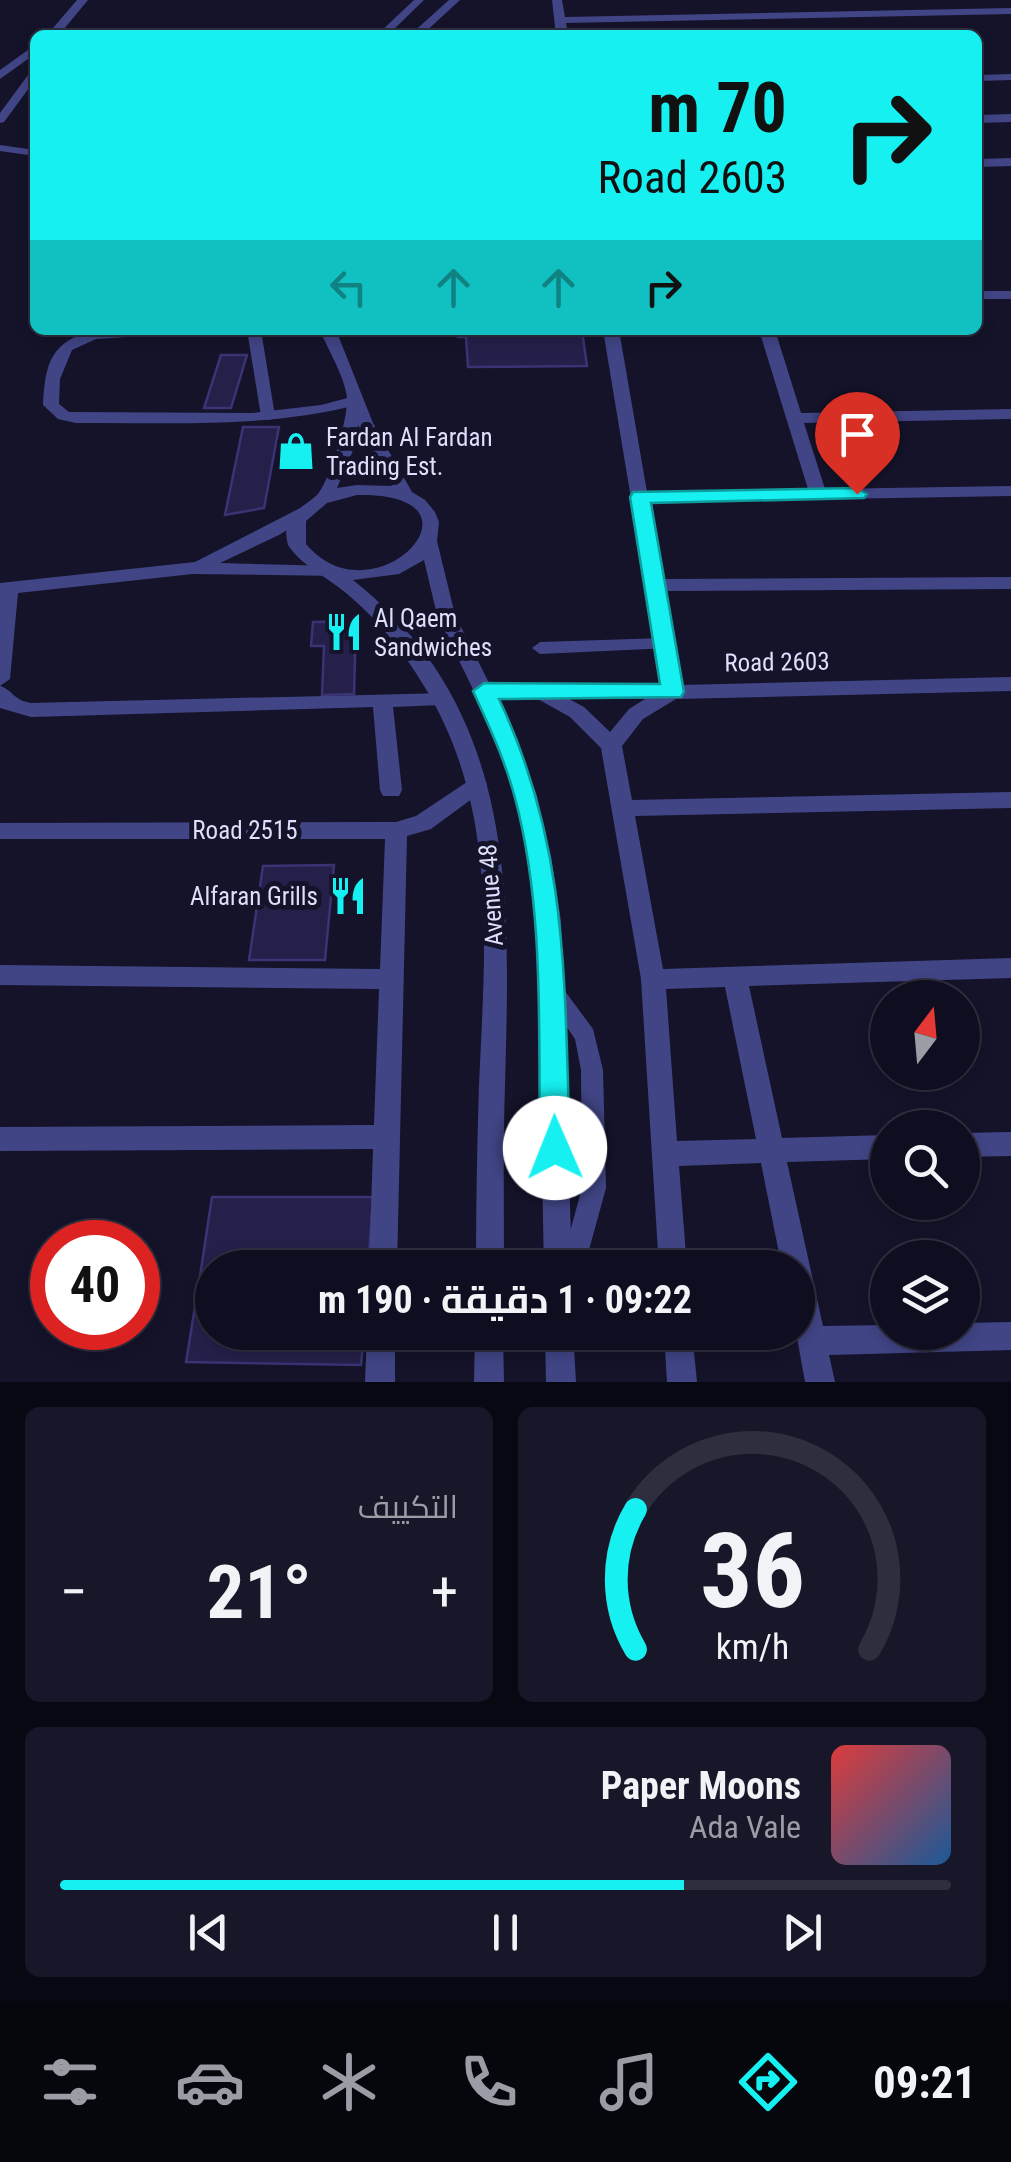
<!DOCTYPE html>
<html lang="ar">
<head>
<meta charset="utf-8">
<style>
	:root { --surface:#0f0e20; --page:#181729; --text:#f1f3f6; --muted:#9b9ca5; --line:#2f2e3e; --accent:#16f0f1 }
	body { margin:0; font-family:"Roboto Condensed",Cairo,sans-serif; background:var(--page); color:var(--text); direction:rtl; height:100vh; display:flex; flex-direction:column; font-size:38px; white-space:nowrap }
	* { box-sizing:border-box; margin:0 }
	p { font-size:32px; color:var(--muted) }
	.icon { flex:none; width:55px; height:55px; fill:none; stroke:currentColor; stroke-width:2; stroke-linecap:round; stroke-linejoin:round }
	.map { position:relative; height:1382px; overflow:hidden; direction:ltr }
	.panel { display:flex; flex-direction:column; gap:25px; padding:25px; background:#080812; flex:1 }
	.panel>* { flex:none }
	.hud { position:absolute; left:30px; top:30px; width:952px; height:305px; border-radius:15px; box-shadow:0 5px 15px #0003,0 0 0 2px var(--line); direction:rtl; background:#16f0f1; color:#111; overflow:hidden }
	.needle { width:65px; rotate:16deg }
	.buttons { position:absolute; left:870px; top:980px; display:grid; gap:20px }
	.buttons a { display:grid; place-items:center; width:110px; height:110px; border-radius:50%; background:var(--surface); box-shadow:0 5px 15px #0003,0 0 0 2px var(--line); font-size:50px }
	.speed { position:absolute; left:30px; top:1220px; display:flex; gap:20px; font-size:50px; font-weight:700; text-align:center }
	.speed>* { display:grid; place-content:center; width:130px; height:130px; border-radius:50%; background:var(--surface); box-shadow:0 5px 15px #0003,0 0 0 2px var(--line); line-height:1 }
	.speed .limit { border:15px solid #d22; background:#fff; color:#111 }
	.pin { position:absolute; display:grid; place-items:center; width:85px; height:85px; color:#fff; margin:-102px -42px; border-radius:50% 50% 50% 0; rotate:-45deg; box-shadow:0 0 10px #0007 }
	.pin .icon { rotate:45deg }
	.me { position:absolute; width:110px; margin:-55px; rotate:359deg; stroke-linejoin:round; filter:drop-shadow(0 0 8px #0008) }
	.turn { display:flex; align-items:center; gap:35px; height:210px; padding:0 30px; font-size:45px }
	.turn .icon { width:130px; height:130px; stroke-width:2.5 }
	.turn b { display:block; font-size:70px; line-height:85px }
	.lanes { display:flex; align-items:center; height:95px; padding:0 30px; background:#0003; justify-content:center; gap:50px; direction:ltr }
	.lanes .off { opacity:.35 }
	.big { font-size:75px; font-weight:700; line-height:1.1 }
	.panel .widget { flex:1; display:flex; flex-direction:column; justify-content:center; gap:15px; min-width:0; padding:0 35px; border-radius:15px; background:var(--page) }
	.panel .dial { align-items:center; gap:0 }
	.dial svg { height:260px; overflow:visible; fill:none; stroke:var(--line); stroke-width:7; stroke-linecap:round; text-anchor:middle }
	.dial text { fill:var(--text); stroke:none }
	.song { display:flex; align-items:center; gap:30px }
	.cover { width:120px; height:120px; border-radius:15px; background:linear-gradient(135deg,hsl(0 70% 55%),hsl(210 70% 35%)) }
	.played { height:10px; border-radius:5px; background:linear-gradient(90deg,var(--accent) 70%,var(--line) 70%) }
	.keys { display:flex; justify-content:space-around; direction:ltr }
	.heat { display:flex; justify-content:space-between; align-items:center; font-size:55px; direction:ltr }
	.panel .tiles { flex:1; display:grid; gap:25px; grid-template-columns:1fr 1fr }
	.widget:last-child { grid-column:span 2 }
	.trip { position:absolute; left:195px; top:1250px; width:620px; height:100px; border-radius:50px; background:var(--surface); box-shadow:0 5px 15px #0003,0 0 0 2px var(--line); font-weight:700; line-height:100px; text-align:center; direction:rtl }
	.tab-bar { display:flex; height:160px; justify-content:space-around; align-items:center; background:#06060d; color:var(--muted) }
	.tab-bar .icon { width:70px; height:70px }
	.tab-bar .on { color:var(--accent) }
	.tab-bar b { font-size:45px; color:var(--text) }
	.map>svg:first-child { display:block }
	.building { fill:#24204a; stroke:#3a3374; stroke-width:2.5 }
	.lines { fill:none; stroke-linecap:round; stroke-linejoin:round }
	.service { fill:#414586; fill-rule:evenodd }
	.minor { fill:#414586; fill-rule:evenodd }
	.tertiary { fill:#414586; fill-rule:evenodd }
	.route { fill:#16f0f1; stroke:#0e9c9d; stroke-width:2.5 }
	.labels { text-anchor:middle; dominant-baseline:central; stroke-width:10; stroke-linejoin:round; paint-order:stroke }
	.poi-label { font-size:25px; fill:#dedefd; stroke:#14132a; text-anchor:start }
	.street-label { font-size:25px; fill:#dedefd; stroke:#14132a }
</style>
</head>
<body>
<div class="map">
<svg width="1011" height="1382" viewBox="0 0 1011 1382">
	<rect width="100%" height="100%" fill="#14132a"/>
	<path class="building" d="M 458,330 L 582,330 L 587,366 L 468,367 L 466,337 L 458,337 Z
		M 221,355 L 247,355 L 231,408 L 204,408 Z
		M 243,427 L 279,427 L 264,508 L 225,515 Z
		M 356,621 L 354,694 L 322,695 L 324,646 L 311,646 L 313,622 Z
		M 334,865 L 325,960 L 249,960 L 263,866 Z
		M 212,1197 L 373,1197 L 368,1268 L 212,1268 L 212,1276 L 200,1276 Z
		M 200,1276 L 212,1276 L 212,1332 L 364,1332 L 361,1365 L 186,1362 Z"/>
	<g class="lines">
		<path class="service" d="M 414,0 L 424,0 L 388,35 L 377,35 Z
			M 245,32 L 271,32 L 276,35 L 240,35 Z
			M 35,70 L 35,80 L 4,122 L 0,123 L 0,113 L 31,71 Z
			M 0,145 L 35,150 L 35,156 L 0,151 Z
			M 247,330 L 261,330 L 275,416 L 273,419 L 268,420 L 261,416 Z
			M 664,638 L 670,640 L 672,644 L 670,648 L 540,654 L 532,648 L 540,642 Z
			M 552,980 L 559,983 L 593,1029 L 603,1070 L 606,1188 L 584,1268 L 560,1268 L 582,1188 L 581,1070 L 575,1039 L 541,989 L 545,983 Z"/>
		<path class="minor" d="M 77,0 L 88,0 L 59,35 L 47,35 Z
			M 552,0 L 562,0 L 565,17 L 1011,8 L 1011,14 L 566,23 L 568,35 L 556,35 Z
			M 35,45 L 35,54 L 0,79 L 0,70 Z
			M 1011,74 L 1011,80 L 978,81 L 978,75 Z
			M 1011,114 L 1011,122 L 978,123 L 978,115 Z
			M 1011,158 L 1011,166 L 978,167 L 978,159 Z
			M 978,291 L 1011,291 L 1011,299 L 978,299 Z
			M 95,330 L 163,330 L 155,335 L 96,339 L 72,350 L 60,379 L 59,404 L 69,412 L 252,413 L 321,405 L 355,396 L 363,401 L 361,404 C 266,429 173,422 76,423 L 58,419 L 43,405 C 45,363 51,341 95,330 Z
			M 603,330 L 619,330 L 647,492 L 808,489 L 759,330 L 775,330 L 801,413 L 1011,409 L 1011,419 L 804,423 L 825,489 L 1011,486 L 1011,496 L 649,502 L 663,579 L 1011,577 L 1011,589 L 665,591 L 682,685 L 1011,677 L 1011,691 L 676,699 L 643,719 L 622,746 L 632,800 L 1011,792 L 1011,808 L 635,816 L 663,969 L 1011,958 L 1011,978 L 749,986 L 782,1138 L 888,1135 L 888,1159 L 787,1162 L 823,1326 L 888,1325 L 888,1332 L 962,1332 L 962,1323 L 1011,1322 L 1011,1350 L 829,1355 L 835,1382 L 805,1382 L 796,1332 L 798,1268 L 782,1268 L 761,1163 L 679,1166 L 687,1268 L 659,1268 L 641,979 L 601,748 L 570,717 L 536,698 L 484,698 L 474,691 L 484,684 L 662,685 ZM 569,699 L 645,699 L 629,709 L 610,732 L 584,707 ZM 725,987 L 756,1139 L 677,1141 L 666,989 Z
			M 306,505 L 315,510 L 312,514 L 279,535 L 220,563 L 333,566 L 339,568 L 342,572 L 339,576 L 193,574 L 18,593 L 10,679 L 0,686 C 13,690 13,700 31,703 L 448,693 L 451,698 L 448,703 L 441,705 L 393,707 L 402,790 L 399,796 L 383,796 L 380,790 L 373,707 L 31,717 L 0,708 L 0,583 L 195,562 Z
			M 476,776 L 484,778 L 487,784 L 484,790 L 431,829 L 407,836 L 397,1268 L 369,1268 L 373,1149 L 0,1151 L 0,1127 L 374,1125 L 379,989 L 0,985 L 0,965 L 380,969 L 385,839 L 0,839 L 0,823 L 396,822 L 416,816 Z
			M 1011,1132 L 1011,1156 L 962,1157 L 962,1133 Z
			M 367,1332 L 395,1332 L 395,1382 L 365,1382 Z
			M 664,1332 L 692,1332 L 697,1382 L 667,1382 Z"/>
		<path class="tertiary" d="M 449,0 L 460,0 L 422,35 L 410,35 Z
			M 320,330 L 336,330 L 373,423 L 412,492 L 425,500 L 435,512 L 439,522 L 437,541 L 455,615 L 518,741 L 537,796 L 551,856 L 561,921 L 572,1268 L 544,1268 L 537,921 L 529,856 L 515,796 L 498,741 L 437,615 L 424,560 L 399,574 L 353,580 C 518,710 510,896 505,1084 C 503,1145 504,1206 504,1268 L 476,1268 C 476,1207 477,1146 479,1085 C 485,949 499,807 424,686 C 403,651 377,619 346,593 C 326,576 303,567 288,545 C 280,513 300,511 317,495 C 330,481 349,415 347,397 C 344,375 328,350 320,330 ZM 358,425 L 392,486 L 357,485 L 337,488 L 354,448 ZM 357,495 C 500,492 374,625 306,544 L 306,521 L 327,503 Z
			M 475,1332 L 503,1332 L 504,1382 L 474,1382 Z
			M 545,1332 L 573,1332 L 576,1382 L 546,1382 Z"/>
	</g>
	<path class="route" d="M 857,488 L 867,494 L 864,498 L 651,503 L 684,692 L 681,697 L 499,699 C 570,849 564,987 570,1148 L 566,1158 L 555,1162 L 545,1158 L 540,1148 C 538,1032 545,911 515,798 C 505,760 489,726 473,691 L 484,683 L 660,684 L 630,497 L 633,492 Z"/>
	<defs>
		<g id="shop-bare" transform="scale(3)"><path d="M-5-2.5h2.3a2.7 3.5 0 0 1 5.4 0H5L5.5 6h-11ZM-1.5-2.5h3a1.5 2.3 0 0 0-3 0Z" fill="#16f0f1" stroke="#14132a" stroke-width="2.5" paint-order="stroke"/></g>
		<g id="restaurant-bare" transform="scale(3)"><path d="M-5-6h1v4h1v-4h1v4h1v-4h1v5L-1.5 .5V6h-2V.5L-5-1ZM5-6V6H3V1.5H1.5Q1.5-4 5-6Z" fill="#16f0f1" stroke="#14132a" stroke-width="2.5" paint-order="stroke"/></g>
	</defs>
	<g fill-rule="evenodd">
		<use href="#shop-bare" x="296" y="451"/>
		<use href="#restaurant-bare" x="344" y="632"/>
		<use href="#restaurant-bare" x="348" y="896"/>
	</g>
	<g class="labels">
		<g class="poi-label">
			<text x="326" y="437">Fardan Al Fardan<tspan x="326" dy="29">Trading Est.</tspan></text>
			<text x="374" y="618">Al Qaem<tspan x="374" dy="29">Sandwiches</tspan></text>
			<text x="318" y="896" text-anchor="end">Alfaran Grills</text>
		</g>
		<g class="street-label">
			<text transform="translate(777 662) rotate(-1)">Road 2603</text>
			<text x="245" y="830">Road 2515</text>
			<text transform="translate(491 895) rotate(-94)">Avenue 48</text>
		</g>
	</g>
</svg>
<div class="buttons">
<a><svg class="needle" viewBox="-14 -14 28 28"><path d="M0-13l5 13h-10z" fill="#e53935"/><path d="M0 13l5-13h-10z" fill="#9b9ca5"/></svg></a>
<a><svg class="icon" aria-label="search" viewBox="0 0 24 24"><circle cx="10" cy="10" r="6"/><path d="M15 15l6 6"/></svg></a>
<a><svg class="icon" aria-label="layers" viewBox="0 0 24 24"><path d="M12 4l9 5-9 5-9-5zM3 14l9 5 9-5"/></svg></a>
</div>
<div class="speed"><div class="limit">40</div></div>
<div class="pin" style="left:857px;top:494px;background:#d93025"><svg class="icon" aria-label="arrive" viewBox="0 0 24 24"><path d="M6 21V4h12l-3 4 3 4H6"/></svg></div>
<svg class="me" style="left:555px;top:1148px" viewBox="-20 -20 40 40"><circle r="19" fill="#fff"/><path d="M0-13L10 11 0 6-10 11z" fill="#16f0f1"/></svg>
<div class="trip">09:22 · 1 دقيقة · 190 m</div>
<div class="hud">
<div class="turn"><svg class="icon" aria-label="right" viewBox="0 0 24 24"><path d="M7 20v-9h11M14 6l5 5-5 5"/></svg><div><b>70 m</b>Road 2603</div></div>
<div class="lanes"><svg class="icon off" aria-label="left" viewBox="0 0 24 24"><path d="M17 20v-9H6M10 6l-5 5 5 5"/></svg><svg class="icon off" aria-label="ahead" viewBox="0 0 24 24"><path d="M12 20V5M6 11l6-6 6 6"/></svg><svg class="icon off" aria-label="ahead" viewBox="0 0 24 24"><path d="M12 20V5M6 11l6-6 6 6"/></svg><svg class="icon" aria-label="right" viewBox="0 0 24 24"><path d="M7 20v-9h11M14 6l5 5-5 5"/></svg></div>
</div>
</div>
<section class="panel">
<div class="tiles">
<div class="widget dial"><svg viewBox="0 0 100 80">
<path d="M14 69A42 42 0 1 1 86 69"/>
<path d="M14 69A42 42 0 0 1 14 26" stroke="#16f0f1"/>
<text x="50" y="56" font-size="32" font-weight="700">36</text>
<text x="50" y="72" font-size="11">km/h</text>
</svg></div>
<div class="widget"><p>التكييف</p>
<div class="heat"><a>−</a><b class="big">21°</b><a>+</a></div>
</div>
<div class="widget">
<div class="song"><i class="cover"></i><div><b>Paper Moons</b><p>Ada Vale</p></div></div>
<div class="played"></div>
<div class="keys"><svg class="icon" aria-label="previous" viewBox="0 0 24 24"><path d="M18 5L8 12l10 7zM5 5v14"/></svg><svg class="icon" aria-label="pause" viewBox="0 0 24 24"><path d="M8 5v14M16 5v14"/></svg><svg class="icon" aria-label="next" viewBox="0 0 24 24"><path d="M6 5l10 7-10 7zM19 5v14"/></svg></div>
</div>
</div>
</section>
<nav class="tab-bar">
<b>09:21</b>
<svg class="icon on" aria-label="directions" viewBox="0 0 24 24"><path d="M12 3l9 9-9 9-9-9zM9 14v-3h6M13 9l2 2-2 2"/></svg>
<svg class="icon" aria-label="music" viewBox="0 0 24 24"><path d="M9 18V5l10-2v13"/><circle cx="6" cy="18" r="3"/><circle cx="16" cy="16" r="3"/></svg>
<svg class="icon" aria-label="phone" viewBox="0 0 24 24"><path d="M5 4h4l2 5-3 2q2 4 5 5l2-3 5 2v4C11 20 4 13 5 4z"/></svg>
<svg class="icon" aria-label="climate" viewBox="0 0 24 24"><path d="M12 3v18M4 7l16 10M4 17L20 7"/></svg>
<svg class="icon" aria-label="car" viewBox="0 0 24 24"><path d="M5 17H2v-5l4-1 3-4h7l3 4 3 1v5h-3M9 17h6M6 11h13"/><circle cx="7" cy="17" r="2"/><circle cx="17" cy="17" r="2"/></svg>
<svg class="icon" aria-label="filters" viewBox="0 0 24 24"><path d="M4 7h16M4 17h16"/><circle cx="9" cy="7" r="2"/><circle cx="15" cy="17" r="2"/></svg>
</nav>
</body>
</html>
